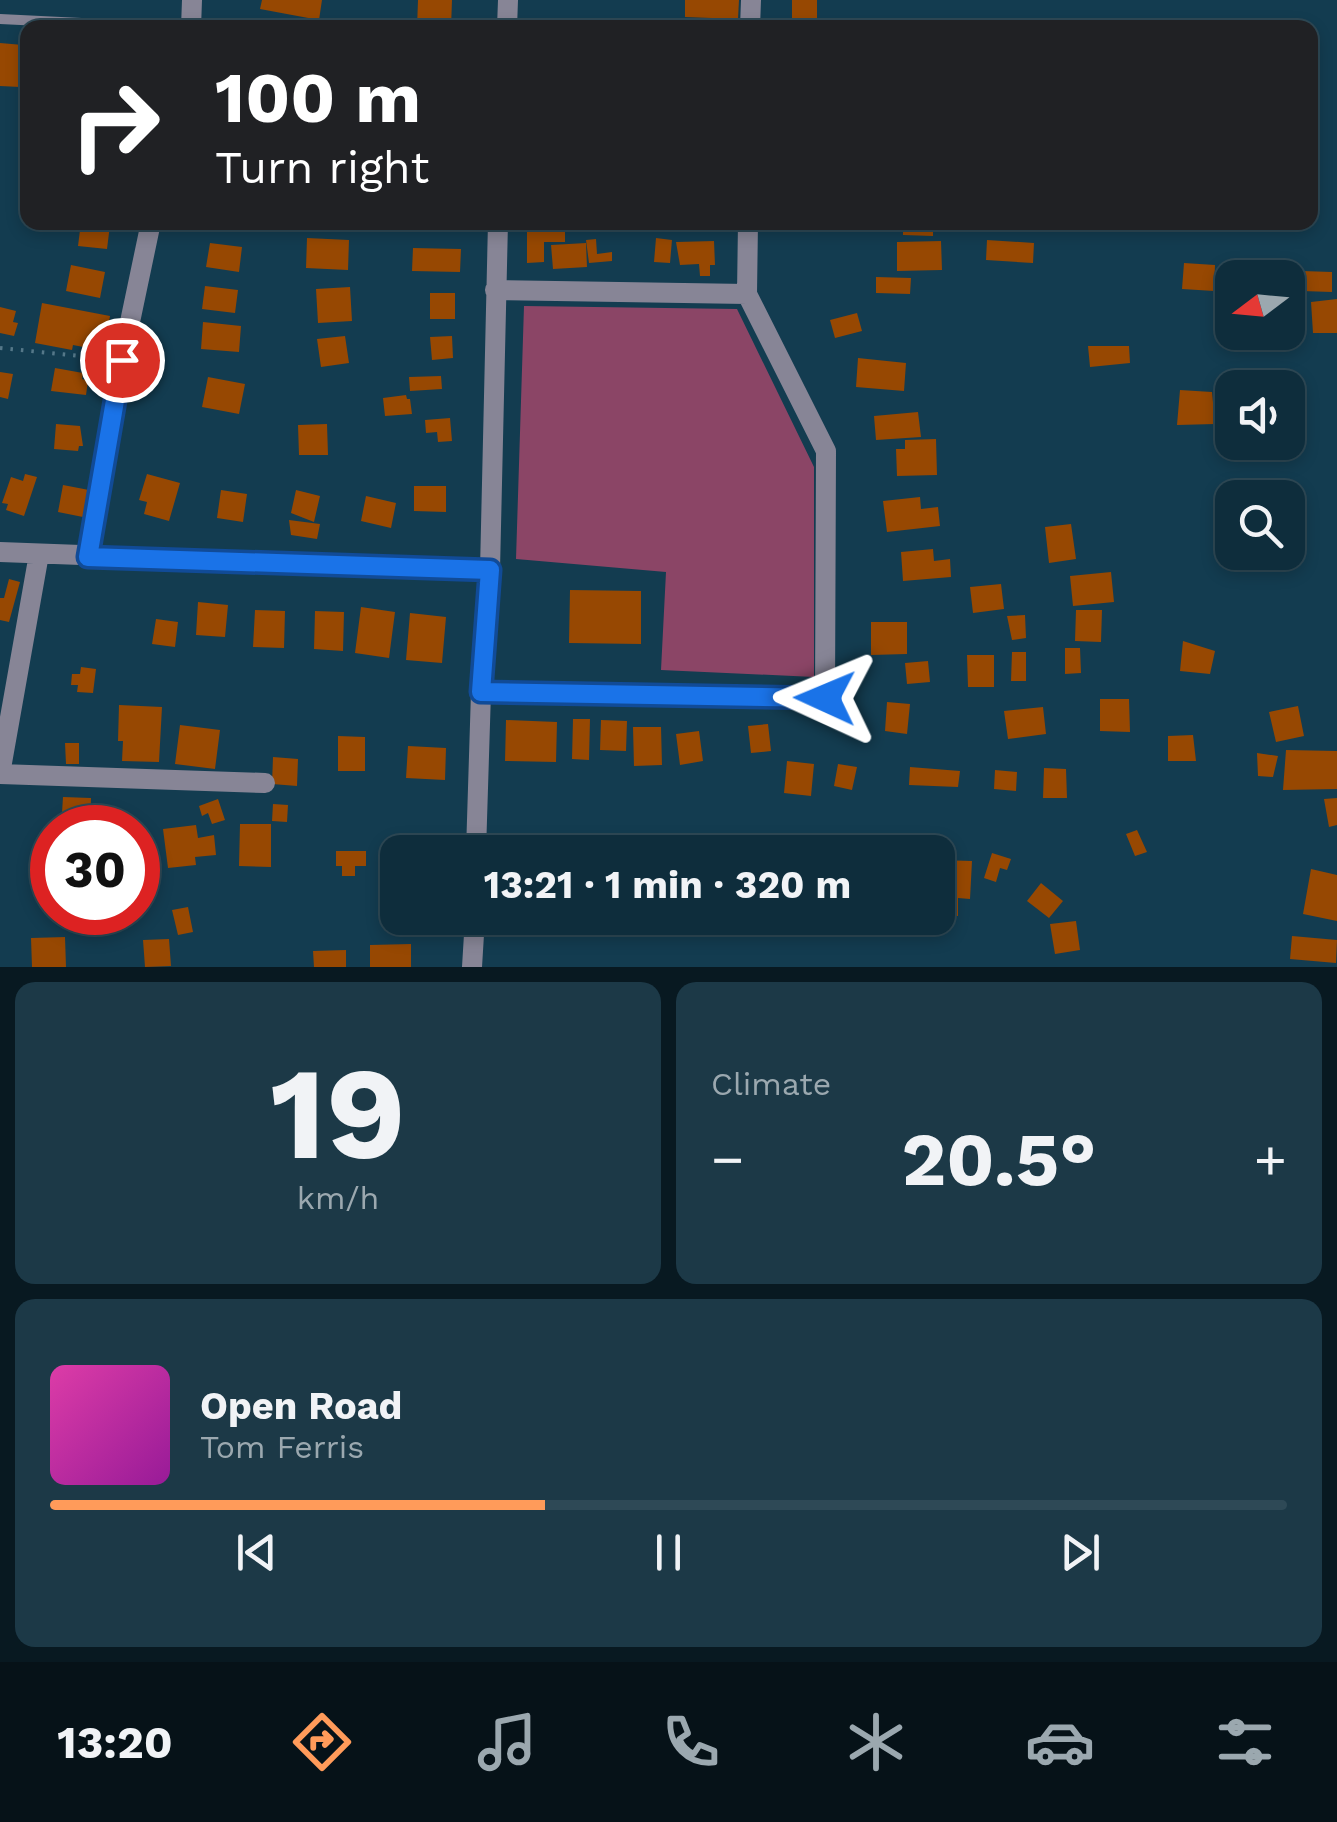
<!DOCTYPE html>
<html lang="en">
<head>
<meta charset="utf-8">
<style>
	:root { --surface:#0e2d3c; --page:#1c3947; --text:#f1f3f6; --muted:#9ba8af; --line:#2e4956; --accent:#ff9b5a }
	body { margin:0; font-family:"Work Sans",sans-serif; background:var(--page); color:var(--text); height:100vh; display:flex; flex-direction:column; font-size:38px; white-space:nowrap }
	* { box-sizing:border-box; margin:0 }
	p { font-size:32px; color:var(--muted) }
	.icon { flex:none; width:55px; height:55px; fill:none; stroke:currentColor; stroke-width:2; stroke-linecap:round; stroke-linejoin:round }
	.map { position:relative; height:967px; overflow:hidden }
	.sheet { display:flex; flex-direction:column; gap:15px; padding:15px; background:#081921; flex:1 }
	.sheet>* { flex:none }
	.guide { position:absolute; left:20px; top:20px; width:1298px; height:210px; border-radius:20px; box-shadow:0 5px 15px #0003,0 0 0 2px var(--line); background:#202124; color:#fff; overflow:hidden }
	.needle { width:65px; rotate:254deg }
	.controls { position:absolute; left:1215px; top:260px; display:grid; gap:20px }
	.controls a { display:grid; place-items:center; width:90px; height:90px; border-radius:20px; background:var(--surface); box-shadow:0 5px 15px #0003,0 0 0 2px var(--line); font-size:50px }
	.speed { position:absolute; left:30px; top:805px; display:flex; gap:20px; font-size:50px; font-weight:700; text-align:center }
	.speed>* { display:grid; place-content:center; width:130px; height:130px; border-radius:50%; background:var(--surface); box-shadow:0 5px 15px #0003,0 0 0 2px var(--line); line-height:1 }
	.speed .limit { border:15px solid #d22; background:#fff; color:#111 }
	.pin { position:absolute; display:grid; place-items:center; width:85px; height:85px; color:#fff; margin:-42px; border:5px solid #fff; border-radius:50%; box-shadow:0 2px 10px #0007 }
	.me { position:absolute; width:110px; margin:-55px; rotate:271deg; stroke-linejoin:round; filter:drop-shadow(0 0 8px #0008) }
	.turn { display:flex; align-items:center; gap:35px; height:210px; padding:0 30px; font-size:45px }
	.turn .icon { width:130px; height:130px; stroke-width:2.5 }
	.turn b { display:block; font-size:70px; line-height:85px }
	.big { font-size:75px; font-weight:700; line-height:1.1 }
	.sheet .card { flex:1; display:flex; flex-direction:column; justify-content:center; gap:15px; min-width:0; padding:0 35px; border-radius:20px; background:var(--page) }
	.sheet .dial { align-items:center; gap:0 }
	.dial b { font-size:130px; line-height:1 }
	.song { display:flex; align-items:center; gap:30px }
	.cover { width:120px; height:120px; border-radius:15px; background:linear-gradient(135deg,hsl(320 70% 55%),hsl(300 70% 35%)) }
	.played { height:10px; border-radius:5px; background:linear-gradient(90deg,var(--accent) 40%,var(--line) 40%) }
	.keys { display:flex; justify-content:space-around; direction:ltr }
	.heat { display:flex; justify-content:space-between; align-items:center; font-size:55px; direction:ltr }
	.sheet .tiles { flex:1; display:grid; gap:15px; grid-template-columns:1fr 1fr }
	.card:last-child { grid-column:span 2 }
	.trip { position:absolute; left:380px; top:835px; width:575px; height:100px; border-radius:20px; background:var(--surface); box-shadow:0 5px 15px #0003,0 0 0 2px var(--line); font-weight:700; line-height:100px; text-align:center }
	.tab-bar { display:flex; height:160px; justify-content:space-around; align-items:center; background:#061218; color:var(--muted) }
	.tab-bar .icon { width:70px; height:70px }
	.tab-bar .selected { color:var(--accent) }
	.tab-bar b { font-size:45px; color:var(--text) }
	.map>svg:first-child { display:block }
	.green { fill:#8b4566 }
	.building { fill:#974802 }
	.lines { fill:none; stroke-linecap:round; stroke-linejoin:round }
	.path { stroke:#557889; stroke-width:4; stroke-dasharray:2.5 8; stroke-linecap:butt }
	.service { stroke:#878596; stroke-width:10 }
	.minor { stroke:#878596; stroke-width:20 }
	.route-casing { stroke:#114b97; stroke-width:25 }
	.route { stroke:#1a73e8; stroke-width:18 }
</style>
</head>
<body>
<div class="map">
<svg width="1337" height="967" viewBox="0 0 1337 967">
	<rect width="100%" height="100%" fill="#133c50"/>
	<path class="green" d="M 524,306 L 737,309 L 814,467 L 814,677 L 661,670 L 666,572 L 516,559 Z"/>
	<path class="building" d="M 262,0 L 322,0 L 319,20 L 260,9 Z
		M 418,0 L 452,0 L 451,28 L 417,28 Z
		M 685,0 L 739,0 L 738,19 L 685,17 Z
		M 792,0 L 817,0 L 817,22 L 792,22 Z
		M 0,43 L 23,45 L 20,87 L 0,86 Z
		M 81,222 L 110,225 L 107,249 L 78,246 Z
		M 903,222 L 933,222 L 933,236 L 903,235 Z
		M 565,230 L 565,242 L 544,242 L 544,262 L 527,263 L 527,231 Z
		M 307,238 L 349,240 L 348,270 L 306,268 Z
		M 656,238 L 672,240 L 670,263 L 654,262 Z
		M 596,239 L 597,254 L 612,252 L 612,261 L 589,263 L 586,240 Z
		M 987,240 L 1034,243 L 1033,263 L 986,260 Z
		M 714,241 L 715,265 L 710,265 L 710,276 L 700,276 L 699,264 L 680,265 L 676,242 Z
		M 941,241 L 942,270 L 897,271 L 897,242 Z
		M 210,243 L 242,247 L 239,272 L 206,267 Z
		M 586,243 L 587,267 L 553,269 L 551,245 Z
		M 413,248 L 461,249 L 460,272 L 412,271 Z
		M 1184,263 L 1215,265 L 1214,291 L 1182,289 Z
		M 71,265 L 105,272 L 100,298 L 66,291 Z
		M 1302,271 L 1332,272 L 1332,292 L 1302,291 Z
		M 876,277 L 911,278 L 910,294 L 876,293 Z
		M 205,286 L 238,290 L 235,313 L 202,309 Z
		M 350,287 L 352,321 L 318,323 L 316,289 Z
		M 430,293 L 455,293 L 455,319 L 430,319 Z
		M 1337,299 L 1337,333 L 1313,333 L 1311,302 Z
		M 42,303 L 110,316 L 104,351 L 73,345 L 72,350 L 35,343 Z
		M 0,307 L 16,311 L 13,322 L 18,323 L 14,336 L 0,333 Z
		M 857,313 L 862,331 L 835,338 L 830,320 Z
		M 203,322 L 241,326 L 239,352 L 201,349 Z
		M 345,336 L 349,363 L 321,367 L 317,339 Z
		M 452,336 L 453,358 L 432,360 L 430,337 Z
		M 1088,346 L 1129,346 L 1130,363 L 1090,367 Z
		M 858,358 L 906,363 L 904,391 L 856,387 Z
		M 55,368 L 83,373 L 82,379 L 88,381 L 86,395 L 51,391 Z
		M 0,372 L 13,374 L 8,399 L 0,397 Z
		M 441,376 L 442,389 L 410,391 L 409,377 Z
		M 208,377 L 245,384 L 239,414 L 202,407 Z
		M 1180,390 L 1212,392 L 1215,424 L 1177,425 Z
		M 406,395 L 407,399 L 410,399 L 412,414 L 385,416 L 383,398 Z
		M 918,412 L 921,437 L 876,440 L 874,416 Z
		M 450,418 L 452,441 L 438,442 L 437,432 L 426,433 L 425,420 Z
		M 56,424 L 80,426 L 83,446 L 79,446 L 78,451 L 54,449 Z
		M 327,424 L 328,455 L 299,455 L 298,425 Z
		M 936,439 L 937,475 L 897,476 L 896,449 L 905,449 L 905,440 Z
		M 25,474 L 37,477 L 24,516 L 6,510 L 8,504 L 2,503 L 11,477 L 23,481 Z
		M 147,474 L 180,483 L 169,521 L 144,514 L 147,502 L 139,500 Z
		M 63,485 L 89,490 L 83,517 L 58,512 Z
		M 414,486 L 446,486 L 446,512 L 414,511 Z
		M 221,490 L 247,494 L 243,522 L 217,518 Z
		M 296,490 L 320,496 L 314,522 L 291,513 Z
		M 366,496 L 396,503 L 391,528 L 361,521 Z
		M 920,497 L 921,509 L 938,507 L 940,526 L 887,532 L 883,501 Z
		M 289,520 L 320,524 L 317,539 L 291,535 Z
		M 1071,524 L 1076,559 L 1049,563 L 1045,527 Z
		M 933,549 L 934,561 L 950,559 L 951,577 L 903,581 L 901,552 Z
		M 1111,572 L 1114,602 L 1073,606 L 1070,576 Z
		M 9,579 L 20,582 L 9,622 L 0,620 L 0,598 L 4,598 Z
		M 1001,584 L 1004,609 L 973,613 L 970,587 Z
		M 570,590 L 641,591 L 641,644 L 569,643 Z
		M 198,602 L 228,605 L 225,637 L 196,635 Z
		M 361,607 L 395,612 L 389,658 L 355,653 Z
		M 255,610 L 285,611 L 284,648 L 253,647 Z
		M 1076,610 L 1102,610 L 1101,642 L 1075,641 Z
		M 315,611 L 344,612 L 343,651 L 314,649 Z
		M 410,613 L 446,617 L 442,663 L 406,660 Z
		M 1025,615 L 1026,638 L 1012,640 L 1007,616 Z
		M 156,619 L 178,622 L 175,647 L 152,644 Z
		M 871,622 L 907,622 L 907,654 L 871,655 Z
		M 1183,641 L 1215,651 L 1210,674 L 1180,671 Z
		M 1065,648 L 1080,648 L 1081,673 L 1065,674 Z
		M 1012,652 L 1026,652 L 1026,681 L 1011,681 Z
		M 967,655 L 994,655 L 994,687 L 968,687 Z
		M 928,661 L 930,682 L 907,684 L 905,663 Z
		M 81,667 L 96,669 L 93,693 L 77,692 L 78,685 L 71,685 L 72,674 L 80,674 Z
		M 1100,699 L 1129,699 L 1130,732 L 1100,731 Z
		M 887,702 L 910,704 L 907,734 L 885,731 Z
		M 119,705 L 162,707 L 159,762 L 122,761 L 123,741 L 118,741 Z
		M 1298,706 L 1304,736 L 1276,742 L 1269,712 Z
		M 1043,707 L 1046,734 L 1008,739 L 1004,711 Z
		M 573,719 L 590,719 L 589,760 L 572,759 Z
		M 506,720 L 557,722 L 556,762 L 505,761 Z
		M 601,720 L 627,721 L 626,751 L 600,750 Z
		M 768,724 L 771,751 L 751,753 L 748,726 Z
		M 180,725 L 220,730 L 215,769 L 175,764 Z
		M 633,727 L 661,727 L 662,765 L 634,766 Z
		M 699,731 L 703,761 L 680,765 L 676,734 Z
		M 1193,735 L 1196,761 L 1168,761 L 1168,736 Z
		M 338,736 L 365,737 L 365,771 L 338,771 Z
		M 65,743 L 79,743 L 79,764 L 66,764 Z
		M 408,746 L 446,748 L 445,780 L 406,778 Z
		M 1286,750 L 1337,751 L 1337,789 L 1283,790 Z
		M 1257,753 L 1278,756 L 1273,777 L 1258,776 Z
		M 273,757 L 298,759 L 297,786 L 272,784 Z
		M 787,761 L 814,764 L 811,796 L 784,793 Z
		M 838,764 L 857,767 L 852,790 L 834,786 Z
		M 910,767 L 960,771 L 958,787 L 909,785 Z
		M 1044,768 L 1066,769 L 1067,798 L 1043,798 Z
		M 995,770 L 1017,772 L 1016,791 L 994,789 Z
		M 63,797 L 91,798 L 90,828 L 61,828 Z
		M 1337,798 L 1337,825 L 1329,827 L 1324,799 Z
		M 218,799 L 225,820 L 212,824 L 208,813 L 202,816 L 199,806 Z
		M 273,804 L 288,805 L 287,822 L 272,821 Z
		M 240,824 L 271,824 L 271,867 L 239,866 Z
		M 196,825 L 198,838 L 214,835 L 216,855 L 195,857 L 196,865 L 168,868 L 163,829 Z
		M 1137,830 L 1147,852 L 1135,856 L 1126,834 Z
		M 411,836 L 443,837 L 442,852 L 411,852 Z
		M 336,851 L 366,851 L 366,866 L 355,866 L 355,876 L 342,876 L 342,866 L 336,866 Z
		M 992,853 L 1011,859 L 1007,870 L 1000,868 L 996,882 L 984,878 Z
		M 939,860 L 972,861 L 970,899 L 958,898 L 958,916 L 938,915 Z
		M 1311,869 L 1337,875 L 1337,921 L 1303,914 Z
		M 1041,883 L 1063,901 L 1049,918 L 1027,901 Z
		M 188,907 L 193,932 L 178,935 L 172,910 Z
		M 1076,921 L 1080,950 L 1055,954 L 1050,924 Z
		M 1292,936 L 1337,940 L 1336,963 L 1290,959 Z
		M 65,937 L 66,967 L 32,967 L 31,938 Z
		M 169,939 L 171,966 L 145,967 L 143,940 Z
		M 411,944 L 411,967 L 370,967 L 370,945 Z
		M 346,950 L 346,967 L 314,967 L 313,951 Z"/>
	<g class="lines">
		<path class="path" d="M 0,348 L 100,358"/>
		<path class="service" d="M 0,19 L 183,28"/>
		<path class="minor" d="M 191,28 L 192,0
			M 507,28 L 508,0
			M 750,28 L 751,0
			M 495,290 L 747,294
			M 0,552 L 490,570
			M 89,557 L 122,360 L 151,222
			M 481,692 L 825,699 L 826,451 L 747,294 L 748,222
			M 0,774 L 265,783
			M 0,774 L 39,554
			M 476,852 L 481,692 L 490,570 L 498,222
			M 472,967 L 475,918"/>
	</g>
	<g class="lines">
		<g class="route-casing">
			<path id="route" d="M 122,360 L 88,557 L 490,570 L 481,692 L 825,698"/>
		</g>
		<use href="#route" class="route"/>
	</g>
</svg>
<div class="controls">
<a><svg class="needle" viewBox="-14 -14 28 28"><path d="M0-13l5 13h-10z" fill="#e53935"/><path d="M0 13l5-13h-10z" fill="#9ba8af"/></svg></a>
<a><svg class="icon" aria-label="sound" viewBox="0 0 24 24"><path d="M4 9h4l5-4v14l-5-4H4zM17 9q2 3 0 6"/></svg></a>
<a><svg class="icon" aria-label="search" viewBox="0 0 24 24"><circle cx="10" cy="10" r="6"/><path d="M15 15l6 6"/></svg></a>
</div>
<div class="speed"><div class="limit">30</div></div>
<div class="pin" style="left:122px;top:360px;background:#d93025"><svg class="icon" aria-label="arrive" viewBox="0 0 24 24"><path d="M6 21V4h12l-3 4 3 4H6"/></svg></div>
<svg class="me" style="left:825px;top:698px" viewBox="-20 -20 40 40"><path d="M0-17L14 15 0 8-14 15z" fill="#1a73e8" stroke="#fff" stroke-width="4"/></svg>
<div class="trip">13:21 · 1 min · 320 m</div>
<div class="guide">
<div class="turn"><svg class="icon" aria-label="right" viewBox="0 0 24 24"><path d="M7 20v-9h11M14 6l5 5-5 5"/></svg><div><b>100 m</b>Turn right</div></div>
</div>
</div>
<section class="sheet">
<div class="tiles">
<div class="card dial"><b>19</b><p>km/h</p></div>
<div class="card"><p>Climate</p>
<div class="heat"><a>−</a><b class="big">20.5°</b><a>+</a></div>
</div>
<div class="card">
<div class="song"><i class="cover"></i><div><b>Open Road</b><p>Tom Ferris</p></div></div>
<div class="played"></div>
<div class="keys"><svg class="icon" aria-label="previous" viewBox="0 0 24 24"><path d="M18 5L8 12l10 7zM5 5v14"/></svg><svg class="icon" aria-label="pause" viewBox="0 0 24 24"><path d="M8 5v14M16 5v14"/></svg><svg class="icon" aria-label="next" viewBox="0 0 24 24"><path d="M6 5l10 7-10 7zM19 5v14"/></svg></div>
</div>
</div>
</section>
<nav class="tab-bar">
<b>13:20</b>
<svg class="icon selected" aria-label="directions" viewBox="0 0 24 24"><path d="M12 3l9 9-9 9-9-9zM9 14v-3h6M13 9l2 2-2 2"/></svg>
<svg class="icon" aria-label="music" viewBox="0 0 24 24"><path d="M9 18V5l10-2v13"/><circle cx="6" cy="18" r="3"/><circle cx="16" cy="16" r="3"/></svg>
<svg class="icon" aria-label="phone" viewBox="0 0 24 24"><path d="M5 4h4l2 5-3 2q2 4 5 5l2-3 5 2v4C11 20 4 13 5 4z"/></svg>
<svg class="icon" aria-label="climate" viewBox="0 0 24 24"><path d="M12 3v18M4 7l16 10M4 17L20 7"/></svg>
<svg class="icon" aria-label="car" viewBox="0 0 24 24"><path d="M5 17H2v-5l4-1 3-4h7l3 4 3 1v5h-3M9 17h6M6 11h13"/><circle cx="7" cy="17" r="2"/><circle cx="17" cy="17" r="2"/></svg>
<svg class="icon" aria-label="filters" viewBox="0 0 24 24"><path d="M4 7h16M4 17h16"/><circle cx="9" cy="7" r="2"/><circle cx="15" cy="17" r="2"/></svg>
</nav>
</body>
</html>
